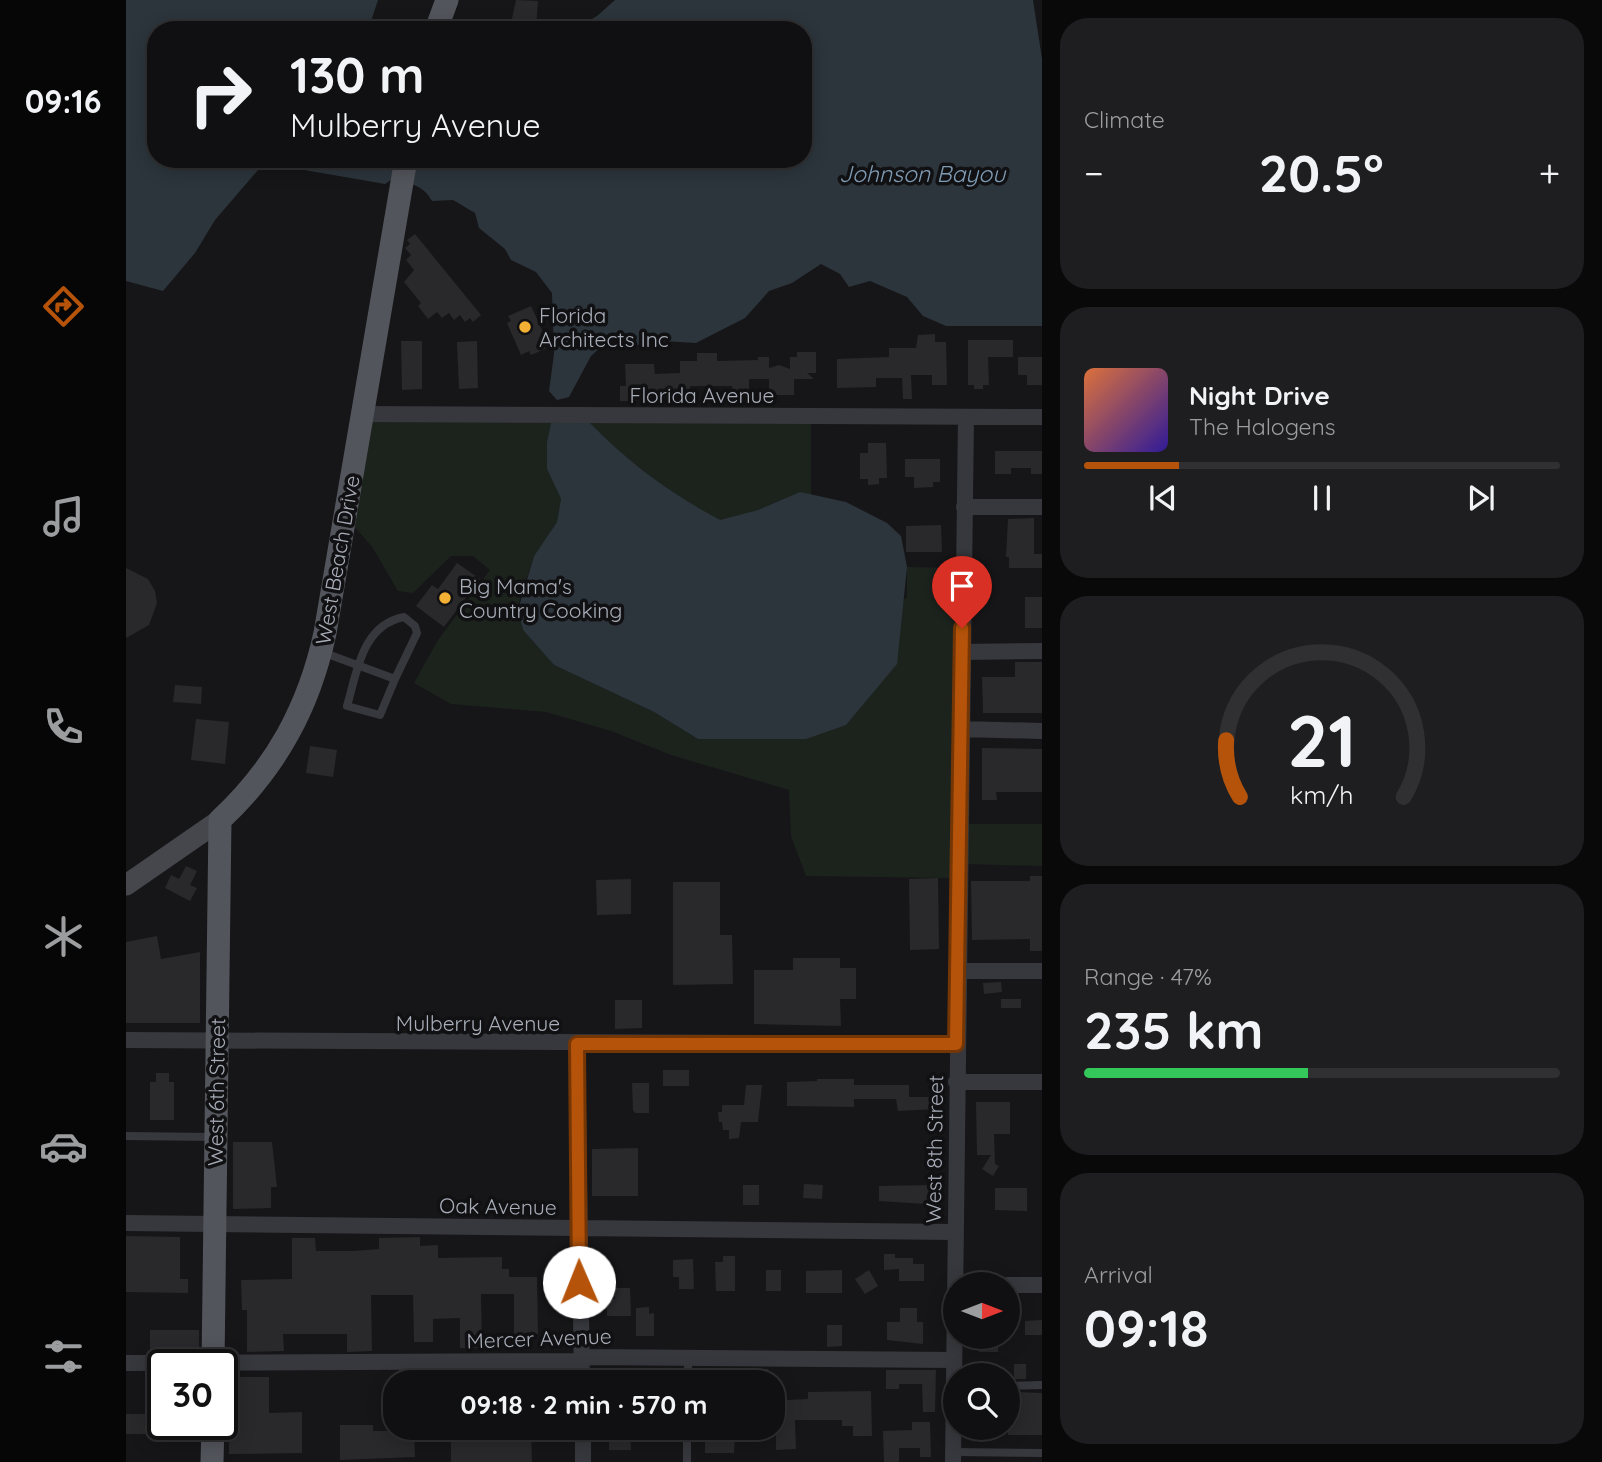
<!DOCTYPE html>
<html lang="en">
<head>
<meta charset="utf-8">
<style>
	:root { --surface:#101012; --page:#1e1e20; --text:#f1f3f6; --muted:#9c9d9f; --line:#303032; --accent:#b45309 }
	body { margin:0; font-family:Quicksand,sans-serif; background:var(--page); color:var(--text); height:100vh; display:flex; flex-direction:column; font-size:26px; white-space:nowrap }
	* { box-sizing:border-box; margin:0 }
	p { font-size:23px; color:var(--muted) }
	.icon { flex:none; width:38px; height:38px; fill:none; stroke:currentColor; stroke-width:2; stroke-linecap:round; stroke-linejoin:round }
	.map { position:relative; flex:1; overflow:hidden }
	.drawer { display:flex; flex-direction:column; gap:18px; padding:18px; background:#09090a; width:560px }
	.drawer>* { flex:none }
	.hud { position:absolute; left:21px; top:21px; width:665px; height:147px; border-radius:28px; box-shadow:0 4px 18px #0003,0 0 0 2px var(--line); background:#101012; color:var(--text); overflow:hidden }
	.needle { width:46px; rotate:90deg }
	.tools { position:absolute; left:817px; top:1272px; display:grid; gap:14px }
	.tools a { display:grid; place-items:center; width:77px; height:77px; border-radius:50%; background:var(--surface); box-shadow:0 4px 18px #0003,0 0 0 2px var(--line); font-size:35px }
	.speed { position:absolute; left:21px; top:1349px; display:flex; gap:14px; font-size:35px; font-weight:700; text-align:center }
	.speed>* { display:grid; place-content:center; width:91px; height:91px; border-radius:50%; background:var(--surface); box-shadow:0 4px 18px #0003,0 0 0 2px var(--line); line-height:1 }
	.speed .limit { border:4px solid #111; border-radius:10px; background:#fff; color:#111 }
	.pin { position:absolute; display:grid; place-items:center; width:60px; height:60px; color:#fff; margin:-72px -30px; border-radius:50% 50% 50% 0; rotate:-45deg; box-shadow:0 0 7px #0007 }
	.pin .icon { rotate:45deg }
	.me { position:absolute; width:77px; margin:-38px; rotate:359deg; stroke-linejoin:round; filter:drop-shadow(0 0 5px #0008) }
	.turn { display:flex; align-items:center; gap:24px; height:147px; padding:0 28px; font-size:32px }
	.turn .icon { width:91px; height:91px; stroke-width:2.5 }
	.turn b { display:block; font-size:49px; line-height:60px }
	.big { font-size:52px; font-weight:800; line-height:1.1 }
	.drawer .widget { flex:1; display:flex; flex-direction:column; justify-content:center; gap:10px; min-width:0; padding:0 24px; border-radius:28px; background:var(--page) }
	.drawer .dial { align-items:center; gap:0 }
	.dial svg { height:182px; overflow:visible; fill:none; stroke:var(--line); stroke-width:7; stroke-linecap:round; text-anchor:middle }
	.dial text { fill:var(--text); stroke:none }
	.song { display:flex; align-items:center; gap:21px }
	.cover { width:84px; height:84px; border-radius:10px; background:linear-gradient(135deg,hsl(20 70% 55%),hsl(250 70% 35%)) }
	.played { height:7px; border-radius:4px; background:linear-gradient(90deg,var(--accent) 20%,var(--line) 20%) }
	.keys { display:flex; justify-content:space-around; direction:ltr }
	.heat { display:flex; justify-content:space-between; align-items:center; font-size:38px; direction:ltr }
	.charge { height:10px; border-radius:5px; background:linear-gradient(90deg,#34c759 47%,var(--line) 0) }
	.trip { position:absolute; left:257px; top:1370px; width:402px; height:70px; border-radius:28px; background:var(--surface); box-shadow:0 4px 18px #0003,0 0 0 2px var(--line); font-weight:800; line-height:70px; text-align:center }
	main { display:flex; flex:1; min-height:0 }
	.tabs { display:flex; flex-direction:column; width:126px; justify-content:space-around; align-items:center; background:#060607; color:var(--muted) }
	.tabs .icon { width:49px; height:49px }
	.tabs .selected { color:var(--accent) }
	.tabs b { font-size:32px; color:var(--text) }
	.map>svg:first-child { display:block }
	.green { fill:#1c231d }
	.water { fill:#2c353c }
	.building { fill:#29292c }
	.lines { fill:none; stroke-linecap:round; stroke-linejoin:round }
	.lane { stroke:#37383d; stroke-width:8 }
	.street { stroke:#37383d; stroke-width:16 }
	.secondary { stroke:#45474d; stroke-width:21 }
	.primary { stroke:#53555c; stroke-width:23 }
	.route-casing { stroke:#753606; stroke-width:18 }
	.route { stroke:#b45309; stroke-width:12 }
	.poi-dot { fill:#f2b134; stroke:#111113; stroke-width:2.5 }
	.labels { text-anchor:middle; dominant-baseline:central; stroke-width:7; stroke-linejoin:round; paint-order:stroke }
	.poi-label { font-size:21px; fill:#a8adb8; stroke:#111113; text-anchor:start }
	.street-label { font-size:21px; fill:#a8adb8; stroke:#111113 }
	.water-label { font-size:23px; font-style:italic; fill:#7f9bb3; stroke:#111113 }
</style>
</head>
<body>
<main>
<nav class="tabs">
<b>09:16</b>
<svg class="icon selected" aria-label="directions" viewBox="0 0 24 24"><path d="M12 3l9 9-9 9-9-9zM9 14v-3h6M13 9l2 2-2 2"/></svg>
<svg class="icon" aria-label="music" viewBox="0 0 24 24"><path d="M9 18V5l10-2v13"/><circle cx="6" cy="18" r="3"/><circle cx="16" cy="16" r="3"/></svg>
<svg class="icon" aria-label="phone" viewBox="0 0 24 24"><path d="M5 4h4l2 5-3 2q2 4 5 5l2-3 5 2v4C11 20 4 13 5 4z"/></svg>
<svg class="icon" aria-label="climate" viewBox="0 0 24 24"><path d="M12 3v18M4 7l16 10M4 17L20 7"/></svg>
<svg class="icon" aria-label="car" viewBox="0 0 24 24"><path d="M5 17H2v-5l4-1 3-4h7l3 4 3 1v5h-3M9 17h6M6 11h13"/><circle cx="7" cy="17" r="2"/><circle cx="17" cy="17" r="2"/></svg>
<svg class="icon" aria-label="filters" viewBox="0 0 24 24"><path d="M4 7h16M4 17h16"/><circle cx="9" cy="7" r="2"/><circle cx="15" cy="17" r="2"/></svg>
</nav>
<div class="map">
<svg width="916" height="1462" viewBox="0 0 916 1462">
	<rect width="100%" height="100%" fill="#161618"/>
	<path class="green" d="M 244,421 L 425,423 L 421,442 L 421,469 L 435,499 L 431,522 L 408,556 L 394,598 L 392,610 L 397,630 L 428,665 L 528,712 L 572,739 L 781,597 L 781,567 L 829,568 L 825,878 L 680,876 L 665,836 L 663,790 L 545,755 L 485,731 L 420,712 L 325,704 L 288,683 L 312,640 L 364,570 L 347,556 L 325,556 L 287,593 L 272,591 L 247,548 L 227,525 Z
		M 464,423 L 685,423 L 685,495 L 674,492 L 632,510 L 594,521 C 545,494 503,463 464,423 Z
		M 839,824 L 916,824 L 916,866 L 839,864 Z"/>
	<path class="water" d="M 0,0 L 252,0 L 242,30 L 30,30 L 30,159 L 268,159 L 294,165 L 300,159 L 677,159 L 677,30 L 447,30 L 471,16 L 489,0 L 907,0 L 916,59 L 916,326 L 820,326 L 797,316 L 781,297 L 744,281 L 723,287 L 714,274 L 695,264 L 666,283 L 643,291 L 619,318 L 570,343 L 520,340 L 510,346 L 489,334 L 465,356 L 443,397 L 431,400 L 423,391 L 428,354 L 426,293 L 410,272 L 385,260 L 379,249 L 353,228 L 349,213 L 327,200 L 306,201 C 297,184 282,183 265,180 L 259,184 L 138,163 L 89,220 L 69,253 L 37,291 L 0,281 Z
		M 425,423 L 464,423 C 503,463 545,494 594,520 L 632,510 L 674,492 L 720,502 L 761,523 L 775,536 L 781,567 L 771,664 L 720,725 L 680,739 L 572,739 L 528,712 L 428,665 L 397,630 L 392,610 L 408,556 L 431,522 L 435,499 L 421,469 L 421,442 Z"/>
	<path class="building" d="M 390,0 L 412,1 L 410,28 L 385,23 Z
		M 289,234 L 355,315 L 347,322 L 344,318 L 339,322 L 334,315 L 328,320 L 323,313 L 316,318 L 311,312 L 302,319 L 292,306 L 295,303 L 278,282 L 288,270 L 280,260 L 285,255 L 279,248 L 284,244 L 281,240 Z
		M 405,306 L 422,343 L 418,345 L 419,349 L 405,355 L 403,351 L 395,355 L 381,323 L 385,321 L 382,316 Z
		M 809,334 L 809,342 L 820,342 L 821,385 L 806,385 L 806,375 L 785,375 L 786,399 L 777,399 L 776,378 L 750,378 L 750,387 L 711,388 L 711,359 L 763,357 L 763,348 L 790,348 L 792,335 Z
		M 842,340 L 887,340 L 887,357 L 862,357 L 863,385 L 857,385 L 857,389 L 848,389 L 848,385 L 842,385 Z
		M 275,341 L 296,341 L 296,389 L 276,390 Z
		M 351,341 L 352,388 L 333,389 L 331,342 Z
		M 671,352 L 690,352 L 690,373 L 681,373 L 688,379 L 668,379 L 668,395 L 643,395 L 643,379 L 623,379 L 623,397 L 607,397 L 606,386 L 564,386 L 564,390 L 554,390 L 554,396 L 511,396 L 511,401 L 494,401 L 494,386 L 500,386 L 499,364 L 528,364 L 529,374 L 554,373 L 554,361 L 571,361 L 571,353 L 591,353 L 591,361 L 632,360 L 632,357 L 643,357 L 643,368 L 653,365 L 664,369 L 664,357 L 671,357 Z
		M 892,357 L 916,357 L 916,385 L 901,385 L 901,375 L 892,375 Z
		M 742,443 L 760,443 L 761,478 L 753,478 L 753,484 L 742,485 L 742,479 L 734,479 L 734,453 L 742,453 Z
		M 869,451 L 916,451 L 916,474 L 905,474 L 905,468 L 885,468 L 885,474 L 869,474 Z
		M 779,459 L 814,459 L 814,482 L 807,482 L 807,487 L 788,488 L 788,477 L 779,477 Z
		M 908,518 L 908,554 L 916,554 L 916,568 L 883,568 L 883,557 L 880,557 L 882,519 Z
		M 815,525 L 816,552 L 780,552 L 780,526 Z
		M 331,563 L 354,579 L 318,627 L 290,606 L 306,585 L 312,589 Z
		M 0,568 L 22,579 L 29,591 L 31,603 L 23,625 L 0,638 Z
		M 899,597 L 916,597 L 916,628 L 899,628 Z
		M 889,662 L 916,662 L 916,713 L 857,713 L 856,677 L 889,677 Z
		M 49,685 L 76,687 L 75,704 L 47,702 Z
		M 70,719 L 103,722 L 99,764 L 65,760 Z
		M 184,746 L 211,750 L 207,777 L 180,773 Z
		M 856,748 L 916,749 L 916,792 L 870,792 L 871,800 L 856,800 Z
		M 60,866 L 71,871 L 64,885 L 71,888 L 64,901 L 39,888 L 45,875 L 53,879 Z
		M 904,876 L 916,876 L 916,951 L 904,951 L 904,939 L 846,940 L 845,881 L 904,881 Z
		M 812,878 L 813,949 L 784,950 L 783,879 Z
		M 505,879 L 505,914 L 471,915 L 470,880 Z
		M 547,882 L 594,882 L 594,935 L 606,935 L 607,984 L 547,985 Z
		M 31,936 L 35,959 L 74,952 L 74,1023 L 0,1023 L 0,942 Z
		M 667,958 L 714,958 L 714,968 L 730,968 L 730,999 L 714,999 L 715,1026 L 628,1024 L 628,970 L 667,970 Z
		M 875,982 L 876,992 L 858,994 L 857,983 Z
		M 875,999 L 895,999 L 895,1008 L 875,1008 Z
		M 489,1000 L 516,1000 L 516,1028 L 489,1029 Z
		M 537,1070 L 563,1070 L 563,1086 L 537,1086 Z
		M 30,1073 L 43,1073 L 43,1082 L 48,1082 L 48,1120 L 24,1120 L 24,1082 L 30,1082 Z
		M 691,1079 L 728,1079 L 728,1085 L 783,1085 L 783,1097 L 809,1097 L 810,1109 L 772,1111 L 770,1099 L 728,1099 L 728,1107 L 661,1106 L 661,1082 L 691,1081 Z
		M 506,1083 L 523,1083 L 523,1113 L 509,1113 L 507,1110 Z
		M 620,1085 L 636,1085 L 632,1122 L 615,1122 L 613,1138 L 603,1139 L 603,1130 L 597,1130 L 596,1122 L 593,1122 L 592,1112 L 596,1112 L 596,1105 L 618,1105 Z
		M 850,1102 L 884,1102 L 884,1134 L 868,1134 L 869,1164 L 873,1166 L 867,1176 L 856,1169 L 865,1155 L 851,1155 Z
		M 107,1142 L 146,1142 L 151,1187 L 145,1187 L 145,1208 L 107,1209 Z
		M 512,1148 L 512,1196 L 466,1196 L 466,1149 Z
		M 678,1184 L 697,1185 L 696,1199 L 677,1198 Z
		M 617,1185 L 633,1185 L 633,1205 L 617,1205 Z
		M 807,1185 L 807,1200 L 799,1200 L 799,1204 L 753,1201 L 753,1186 Z
		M 869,1188 L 901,1188 L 901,1211 L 869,1210 Z
		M 0,1236 L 54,1237 L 54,1279 L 62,1279 L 62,1293 L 0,1292 Z
		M 294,1237 L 294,1246 L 312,1245 L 312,1258 L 376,1257 L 376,1269 L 383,1269 L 383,1277 L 411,1277 L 412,1334 L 388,1334 L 388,1294 L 355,1294 L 356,1348 L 334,1348 L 334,1318 L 307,1319 L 307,1342 L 288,1342 L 287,1295 L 245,1295 L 246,1351 L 221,1352 L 221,1334 L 157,1334 L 158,1351 L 121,1352 L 121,1310 L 116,1310 L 115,1280 L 166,1279 L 166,1238 L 189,1238 L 190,1251 L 228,1251 L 253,1249 L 253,1238 Z
		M 758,1254 L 769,1254 L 769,1258 L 787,1258 L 787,1264 L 798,1264 L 798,1281 L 773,1281 L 773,1269 L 758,1270 Z
		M 597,1256 L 609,1256 L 609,1291 L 590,1291 L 589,1262 L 597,1262 Z
		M 567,1259 L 568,1289 L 553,1289 L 553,1277 L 547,1277 L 547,1260 Z
		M 640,1270 L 655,1270 L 655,1291 L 640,1291 Z
		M 716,1270 L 716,1293 L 680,1293 L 680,1271 Z
		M 743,1270 L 752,1286 L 739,1294 L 729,1279 Z
		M 489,1288 L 504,1288 L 505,1316 L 481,1316 L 481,1299 L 489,1299 Z
		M 523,1307 L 523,1314 L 528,1313 L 528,1336 L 510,1336 L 510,1308 Z
		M 774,1308 L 791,1308 L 791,1322 L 797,1322 L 797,1344 L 761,1340 L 761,1322 L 774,1322 Z
		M 916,1320 L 916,1335 L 899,1335 L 899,1321 Z
		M 701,1325 L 716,1325 L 716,1346 L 701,1347 Z
		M 24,1330 L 73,1330 L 73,1352 L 24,1352 Z
		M 853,1337 L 872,1337 L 872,1352 L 853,1352 Z
		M 888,1364 L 900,1364 L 900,1379 L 888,1379 Z
		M 616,1369 L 642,1369 L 642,1381 L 616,1382 Z
		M 760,1370 L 810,1370 L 809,1412 L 797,1412 L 796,1384 L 773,1384 L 773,1389 L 760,1389 Z
		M 102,1377 L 143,1377 L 143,1413 L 176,1412 L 176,1453 L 103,1454 Z
		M 745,1391 L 746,1436 L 727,1436 L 727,1426 L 716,1426 L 716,1420 L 669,1420 L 670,1449 L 650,1450 L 650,1416 L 660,1415 L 660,1400 L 682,1399 L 682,1392 Z
		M 889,1392 L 916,1393 L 916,1435 L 882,1435 L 882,1394 Z
		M 0,1414 L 37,1414 L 37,1424 L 64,1424 L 64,1434 L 0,1434 Z
		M 786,1422 L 804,1422 L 805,1457 L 794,1457 L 794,1448 L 773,1448 L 773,1462 L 758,1462 L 757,1431 L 786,1430 Z
		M 214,1425 L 247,1425 L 247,1431 L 288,1431 L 289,1457 L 214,1460 Z
		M 325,1428 L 405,1428 L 406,1462 L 325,1462 Z
		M 483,1428 L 504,1428 L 505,1450 L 483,1450 Z
		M 579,1428 L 609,1428 L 608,1453 L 579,1453 Z"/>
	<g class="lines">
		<path class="lane" d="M 196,652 L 269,679 L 254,715 L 221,706 C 231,672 236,625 278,617 L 289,626 L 291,633 L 269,679
			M 0,1136 L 87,1137
			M 562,1382 L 562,1357
			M 882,1386 L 916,1385
			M 827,1452 L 916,1453
			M 561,1462 L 561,1428"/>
		<path class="street" d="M 236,414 L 916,417
			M 838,507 L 916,507
			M 835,652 L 916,651
			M 834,729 L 916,731
			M 831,971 L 916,971
			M 0,1040 L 830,1044
			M 451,1044 L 456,1382
			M 830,1082 L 916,1082
			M 0,1223 L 828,1232
			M 882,1285 L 916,1285
			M 0,1363 L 455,1361 L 463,1357 L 828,1360
			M 457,1428 L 457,1462
			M 827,1462 L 840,417"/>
		<path class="secondary" d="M 0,885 L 94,820"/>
		<path class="primary" d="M 310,30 L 321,0
			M 87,1365 L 94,820 C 150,768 183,707 199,633 L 280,159
			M 86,1462 L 87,1424"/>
	</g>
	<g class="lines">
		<g class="route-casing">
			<path id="route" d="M 453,1282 L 451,1044 L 830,1044 L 836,628"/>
		</g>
		<use href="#route" class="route"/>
	</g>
	<g class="poi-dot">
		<circle cx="399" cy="327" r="7"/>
		<circle cx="319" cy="598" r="7"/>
	</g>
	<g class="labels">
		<g class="poi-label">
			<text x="413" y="315">Florida<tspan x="413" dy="24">Architects Inc</tspan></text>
			<text x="333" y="586">Big Mama's<tspan x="333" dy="24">Country Cooking</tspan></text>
		</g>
		<g class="street-label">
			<text x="576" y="395">Florida Avenue</text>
			<text transform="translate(211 560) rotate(-80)">West Beach Drive</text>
			<text x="352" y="1023">Mulberry Avenue</text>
			<text transform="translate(90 1092) rotate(-89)">West 6th Street</text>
			<text transform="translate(808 1149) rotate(-89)">West 8th Street</text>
			<text transform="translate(372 1206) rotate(1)">Oak Avenue</text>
			<text transform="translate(413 1338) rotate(-2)">Mercer Avenue</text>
		</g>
		<g class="water-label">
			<text x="796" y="173">Johnson Bayou</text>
		</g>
	</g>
</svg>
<div class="tools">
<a><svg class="needle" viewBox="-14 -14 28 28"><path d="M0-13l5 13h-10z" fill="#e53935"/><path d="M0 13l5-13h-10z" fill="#9c9d9f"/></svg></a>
<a><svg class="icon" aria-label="search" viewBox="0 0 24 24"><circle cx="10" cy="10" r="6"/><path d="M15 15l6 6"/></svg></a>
</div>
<div class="speed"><div class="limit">30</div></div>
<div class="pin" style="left:836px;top:628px;background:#d93025"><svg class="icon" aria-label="arrive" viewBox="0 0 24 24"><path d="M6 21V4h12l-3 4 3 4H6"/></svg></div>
<svg class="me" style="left:453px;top:1282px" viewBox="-20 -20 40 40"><circle r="19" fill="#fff"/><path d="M0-13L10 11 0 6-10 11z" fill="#b45309"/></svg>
<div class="trip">09:18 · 2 min · 570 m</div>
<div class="hud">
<div class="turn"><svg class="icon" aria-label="right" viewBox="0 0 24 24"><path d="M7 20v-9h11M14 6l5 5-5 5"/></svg><div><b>130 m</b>Mulberry Avenue</div></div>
</div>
</div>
<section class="drawer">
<div class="widget"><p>Climate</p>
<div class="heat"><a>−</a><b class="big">20.5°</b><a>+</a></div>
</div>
<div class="widget">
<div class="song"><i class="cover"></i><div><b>Night Drive</b><p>The Halogens</p></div></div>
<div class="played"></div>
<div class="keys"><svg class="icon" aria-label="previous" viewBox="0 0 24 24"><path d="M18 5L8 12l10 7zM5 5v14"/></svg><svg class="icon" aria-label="pause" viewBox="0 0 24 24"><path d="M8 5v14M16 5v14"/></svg><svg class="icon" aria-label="next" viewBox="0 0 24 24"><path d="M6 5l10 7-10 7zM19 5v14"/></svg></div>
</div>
<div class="widget dial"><svg viewBox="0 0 100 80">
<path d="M14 69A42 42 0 1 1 86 69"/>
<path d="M14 69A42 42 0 0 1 8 44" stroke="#b45309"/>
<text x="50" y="56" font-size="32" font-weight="700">21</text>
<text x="50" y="72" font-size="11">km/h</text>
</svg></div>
<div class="widget"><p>Range · 47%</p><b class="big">235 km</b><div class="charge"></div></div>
<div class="widget"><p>Arrival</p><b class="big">09:18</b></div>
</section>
</main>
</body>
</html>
